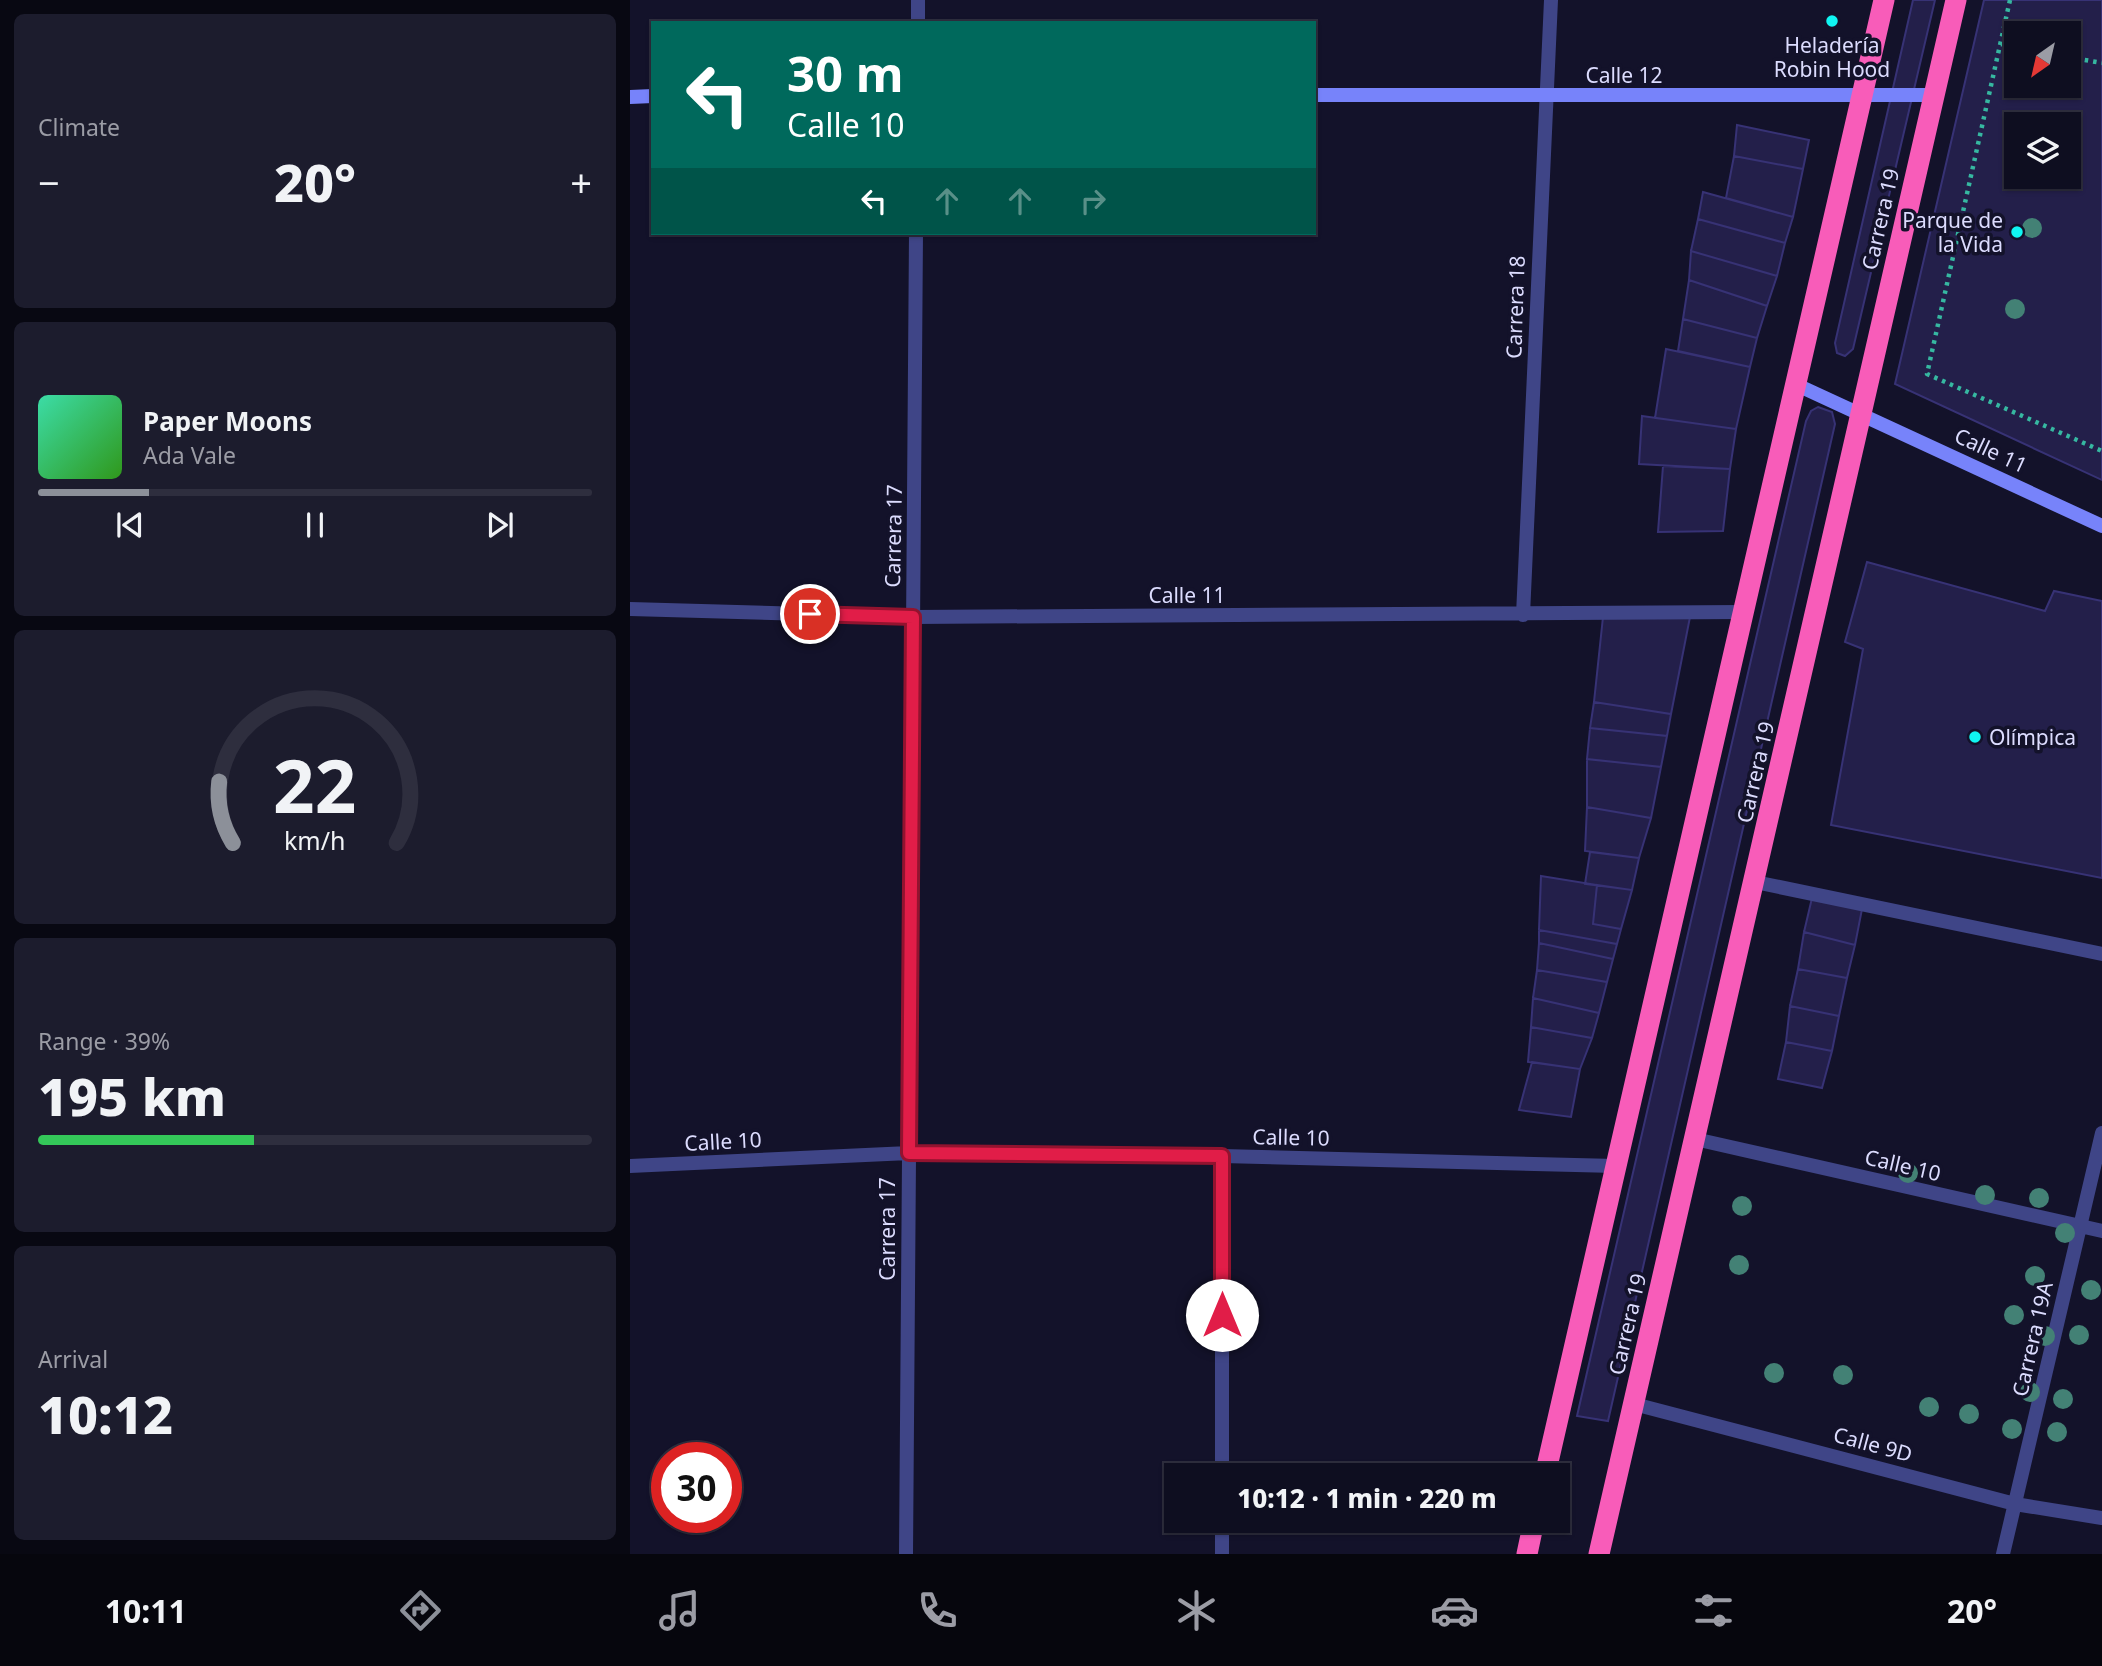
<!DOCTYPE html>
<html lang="en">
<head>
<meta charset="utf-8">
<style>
	:root { --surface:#0e0e20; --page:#1c1c2d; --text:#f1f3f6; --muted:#9b9ca5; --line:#2e2e3e; --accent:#8c9099 }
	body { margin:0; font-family:"Noto Sans",sans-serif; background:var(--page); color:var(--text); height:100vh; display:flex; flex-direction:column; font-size:26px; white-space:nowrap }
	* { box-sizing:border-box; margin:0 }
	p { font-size:23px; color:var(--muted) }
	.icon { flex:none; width:38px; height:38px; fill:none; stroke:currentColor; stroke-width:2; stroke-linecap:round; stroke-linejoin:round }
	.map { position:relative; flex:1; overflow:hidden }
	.drawer { display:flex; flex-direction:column; gap:14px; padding:14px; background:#080812; width:630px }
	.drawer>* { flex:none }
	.banner { position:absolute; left:21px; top:21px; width:665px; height:214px; border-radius:0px; box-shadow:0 2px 5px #0004,0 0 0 2px var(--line); background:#00695c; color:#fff; overflow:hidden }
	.needle { width:46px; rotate:214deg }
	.controls { position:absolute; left:1374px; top:21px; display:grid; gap:14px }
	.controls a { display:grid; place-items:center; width:77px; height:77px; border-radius:0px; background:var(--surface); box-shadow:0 2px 5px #0004,0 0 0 2px var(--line); font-size:35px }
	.speed { position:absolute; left:21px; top:1442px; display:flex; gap:14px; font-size:35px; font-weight:700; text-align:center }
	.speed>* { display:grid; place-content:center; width:91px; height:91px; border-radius:50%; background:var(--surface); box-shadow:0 2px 5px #0004,0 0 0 2px var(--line); line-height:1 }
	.speed .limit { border:10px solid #d22; background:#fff; color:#111 }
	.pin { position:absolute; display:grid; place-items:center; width:60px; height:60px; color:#fff; margin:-30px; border:4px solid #fff; border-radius:50%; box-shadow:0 2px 7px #0007 }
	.me { position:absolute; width:77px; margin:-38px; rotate:0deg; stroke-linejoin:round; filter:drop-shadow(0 0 5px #0008) }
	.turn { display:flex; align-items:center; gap:24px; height:147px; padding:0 21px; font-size:32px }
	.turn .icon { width:91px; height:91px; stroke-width:2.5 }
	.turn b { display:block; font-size:49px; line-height:60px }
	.lanes { display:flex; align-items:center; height:66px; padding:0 21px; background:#0003; justify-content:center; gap:35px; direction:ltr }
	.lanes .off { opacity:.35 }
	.big { font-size:52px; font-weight:800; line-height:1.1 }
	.drawer .card { flex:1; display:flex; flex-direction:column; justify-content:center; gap:10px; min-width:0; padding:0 24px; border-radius:10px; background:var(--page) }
	.drawer .dial { align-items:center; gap:0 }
	.dial svg { height:182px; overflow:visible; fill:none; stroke:var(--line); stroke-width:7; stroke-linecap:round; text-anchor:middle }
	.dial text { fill:var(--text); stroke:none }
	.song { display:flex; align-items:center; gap:21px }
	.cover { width:84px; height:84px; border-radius:10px; background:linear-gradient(135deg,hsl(160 70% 55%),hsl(110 70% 35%)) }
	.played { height:7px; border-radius:4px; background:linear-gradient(90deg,var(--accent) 20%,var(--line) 20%) }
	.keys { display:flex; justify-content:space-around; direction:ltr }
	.heat { display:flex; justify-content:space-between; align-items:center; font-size:38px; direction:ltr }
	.charge { height:10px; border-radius:5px; background:linear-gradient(90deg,#34c759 39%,var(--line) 0) }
	.trip { position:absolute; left:534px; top:1463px; width:406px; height:70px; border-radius:0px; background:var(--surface); box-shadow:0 2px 5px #0004,0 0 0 2px var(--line); font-weight:800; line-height:70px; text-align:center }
	.dock { display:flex; height:112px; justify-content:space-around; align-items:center; background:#06060d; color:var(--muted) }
	.dock .icon { width:49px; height:49px }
	.dock .on { color:var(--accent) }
	.dock b { font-size:32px; color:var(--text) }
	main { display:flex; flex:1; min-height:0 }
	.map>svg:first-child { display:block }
	.building { fill:#231f4a; stroke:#373275; stroke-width:2; fill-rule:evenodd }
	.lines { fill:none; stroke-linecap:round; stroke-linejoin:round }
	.path { stroke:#36b8a1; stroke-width:4.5; stroke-dasharray:3.5 5; stroke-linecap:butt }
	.street { stroke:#3f4587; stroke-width:14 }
	.secondary { stroke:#7783fa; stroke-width:14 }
	.highway { stroke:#f85cb9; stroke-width:21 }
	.tree { fill:#438175 }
	.route-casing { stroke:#92132f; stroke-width:18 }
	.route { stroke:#e11d48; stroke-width:12 }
	.poi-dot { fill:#10f5f2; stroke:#13122a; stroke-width:2.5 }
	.labels { text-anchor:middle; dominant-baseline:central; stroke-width:7; stroke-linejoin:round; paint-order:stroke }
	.poi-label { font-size:21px; fill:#dcdcfe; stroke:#13122a }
	.street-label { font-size:21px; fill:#dcdcfe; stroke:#13122a }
</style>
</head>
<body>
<main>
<section class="drawer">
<div class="card"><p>Climate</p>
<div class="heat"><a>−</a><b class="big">20°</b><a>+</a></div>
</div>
<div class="card">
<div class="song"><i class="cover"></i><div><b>Paper Moons</b><p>Ada Vale</p></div></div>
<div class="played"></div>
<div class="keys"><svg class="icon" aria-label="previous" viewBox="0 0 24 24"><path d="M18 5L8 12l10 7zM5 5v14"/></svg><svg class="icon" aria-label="pause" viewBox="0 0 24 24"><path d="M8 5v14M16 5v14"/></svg><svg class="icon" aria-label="next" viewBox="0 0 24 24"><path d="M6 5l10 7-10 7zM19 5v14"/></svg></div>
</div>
<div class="card dial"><svg viewBox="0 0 100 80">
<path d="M14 69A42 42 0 1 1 86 69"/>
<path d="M14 69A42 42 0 0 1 8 42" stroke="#8c9099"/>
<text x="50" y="56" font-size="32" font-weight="700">22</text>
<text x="50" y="72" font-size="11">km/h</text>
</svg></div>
<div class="card"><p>Range · 39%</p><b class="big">195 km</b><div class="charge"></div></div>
<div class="card"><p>Arrival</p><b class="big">10:12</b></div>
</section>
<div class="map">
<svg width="1472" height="1554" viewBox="0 0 1472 1554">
	<rect width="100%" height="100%" fill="#13122a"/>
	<path class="building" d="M 1283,0 L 1305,0 L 1223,349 L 1215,356 L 1207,353 L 1205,343 Z
		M 1354,0 L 1472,0 L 1472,480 L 1265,384 ZM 1386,33 L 1438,33 L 1438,86 L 1386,86 ZM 1386,124 L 1438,124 L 1438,177 L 1386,177 Z
		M 1107,125 L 1179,140 L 1173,169 L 1104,156 Z
		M 1104,156 L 1173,169 L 1163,217 L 1096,198 Z
		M 1073,192 L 1163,217 L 1155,243 L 1068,219 Z
		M 1068,219 L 1155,243 L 1147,276 L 1061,251 Z
		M 1061,251 L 1147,276 L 1137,306 L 1059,280 Z
		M 1059,280 L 1137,306 L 1127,338 L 1053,319 Z
		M 1053,319 L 1127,338 L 1120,367 L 1048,351 Z
		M 1036,349 L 1120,367 L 1106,429 L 1025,418 Z
		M 1188,407 L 1202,412 L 1205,424 L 978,1421 L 947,1416 L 1176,421 L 1181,411 Z
		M 1012,416 L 1106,429 L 1100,469 L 1009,464 Z
		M 1033,466 L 1100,469 L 1093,531 L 1028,532 Z
		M 1237,562 L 1415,611 L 1424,591 L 1472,601 L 1472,878 L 1201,825 L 1233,649 L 1215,642 Z
		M 973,617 L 1060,617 L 1041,714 L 964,702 Z
		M 964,702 L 1041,714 L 1037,736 L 960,728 Z
		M 960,728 L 1037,736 L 1031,767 L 957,759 Z
		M 957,759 L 1031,767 L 1021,818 L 957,807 Z
		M 957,807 L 1021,818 L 1009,858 L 955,851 Z
		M 960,852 L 1009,858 L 1002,890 L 955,884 Z
		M 911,876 L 967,885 L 963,924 L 991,929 L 987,944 L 909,930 Z
		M 967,885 L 1002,890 L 991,929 L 963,924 Z
		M 1182,898 L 1232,909 L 1225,945 L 1174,932 Z
		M 909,930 L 987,944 L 983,959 L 909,943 Z
		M 1174,932 L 1225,945 L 1217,978 L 1168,969 Z
		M 909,943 L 983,959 L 977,982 L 907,970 Z
		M 1168,969 L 1217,978 L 1209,1016 L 1160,1006 Z
		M 907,970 L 977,982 L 969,1013 L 903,998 Z
		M 903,998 L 969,1013 L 962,1038 L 901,1027 Z
		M 1160,1006 L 1209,1016 L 1202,1051 L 1156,1042 Z
		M 901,1027 L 962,1038 L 950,1069 L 898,1062 Z
		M 1156,1042 L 1202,1051 L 1192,1088 L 1148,1079 Z
		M 902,1062 L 950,1069 L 941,1117 L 889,1110 Z"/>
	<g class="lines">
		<path class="path" d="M 1380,0 L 1297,374 L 1472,451
			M 1371,44 L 1386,47
			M 1438,57 L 1472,63"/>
		<path class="street" d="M 288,23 L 288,0
			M 0,609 L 283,617 L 1114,612
			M 893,615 L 921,0
			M 1125,882 L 1472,954
			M 1065,1139 L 1472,1231
			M 0,1166 L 279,1153 L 592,1156 L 986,1166
			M 1004,1404 L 1385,1504 L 1472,1518
			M 592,1475 L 592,1156
			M 276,1554 L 286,233
			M 592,1554 L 592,1521
			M 1373,1554 L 1472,1133"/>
		<path class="secondary" d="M 684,95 L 1303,95
			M 0,97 L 23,96
			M 1167,385 L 1472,526"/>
		<path class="highway" d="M 915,1475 L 1254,0
			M 897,1554 L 904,1521
			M 969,1554 L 1326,0"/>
	</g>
	<g class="tree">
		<circle cx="1402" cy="228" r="10"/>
		<circle cx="1385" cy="309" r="10"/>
		<circle cx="1278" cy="1173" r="10"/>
		<circle cx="1355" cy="1195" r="10"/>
		<circle cx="1409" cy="1198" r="10"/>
		<circle cx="1112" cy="1206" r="10"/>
		<circle cx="1435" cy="1233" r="10"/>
		<circle cx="1109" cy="1265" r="10"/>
		<circle cx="1405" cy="1276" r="10"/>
		<circle cx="1461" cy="1290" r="10"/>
		<circle cx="1384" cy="1315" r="10"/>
		<circle cx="1449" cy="1335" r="10"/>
		<circle cx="1415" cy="1336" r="10"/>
		<circle cx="1144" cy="1373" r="10"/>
		<circle cx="1213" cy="1375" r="10"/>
		<circle cx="1400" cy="1392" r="10"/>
		<circle cx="1433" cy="1399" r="10"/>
		<circle cx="1299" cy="1407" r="10"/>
		<circle cx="1339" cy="1414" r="10"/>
		<circle cx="1382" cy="1429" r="10"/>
		<circle cx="1427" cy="1432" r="10"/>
	</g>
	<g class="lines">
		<g class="route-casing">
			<path id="route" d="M 180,614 L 283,617 L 279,1153 L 592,1156 L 592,1315"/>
		</g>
		<use href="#route" class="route"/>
	</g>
	<g class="poi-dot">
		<circle cx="1202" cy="21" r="7"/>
		<circle cx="1387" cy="232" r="7"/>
		<circle cx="1345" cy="737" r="7"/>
	</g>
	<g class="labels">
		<g class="poi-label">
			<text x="1202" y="45">Heladería<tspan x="1202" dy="24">Robin Hood</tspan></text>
			<text x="1373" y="220" text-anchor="end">Parque de<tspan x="1373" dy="24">la Vida</tspan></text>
			<text x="1359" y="737" text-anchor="start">Olímpica</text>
		</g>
		<g class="street-label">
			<text x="994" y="75">Calle 12</text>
			<text transform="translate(1250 219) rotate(-77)">Carrera 19</text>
			<text transform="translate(885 307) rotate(-88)">Carrera 18</text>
			<text transform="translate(1361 450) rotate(25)">Calle 11</text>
			<text transform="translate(263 536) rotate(-89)">Carrera 17</text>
			<text x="557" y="595">Calle 11</text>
			<text transform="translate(1125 772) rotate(-77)">Carrera 19</text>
			<text transform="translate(661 1137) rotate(1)">Calle 10</text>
			<text transform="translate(93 1141) rotate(-3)">Calle 10</text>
			<text transform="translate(1273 1165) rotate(13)">Calle 10</text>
			<text transform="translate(257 1229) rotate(-90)">Carrera 17</text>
			<text transform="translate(997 1324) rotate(-77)">Carrera 19</text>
			<text transform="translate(1402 1339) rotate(-77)">Carrera 19A</text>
			<text transform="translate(1243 1444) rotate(15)">Calle 9D</text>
		</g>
	</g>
</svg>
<div class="controls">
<a><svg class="needle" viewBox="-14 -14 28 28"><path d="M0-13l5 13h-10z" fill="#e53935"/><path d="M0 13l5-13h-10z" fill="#9b9ca5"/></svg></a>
<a><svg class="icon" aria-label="layers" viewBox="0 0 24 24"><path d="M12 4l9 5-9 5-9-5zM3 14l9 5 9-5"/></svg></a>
</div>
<div class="speed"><div class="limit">30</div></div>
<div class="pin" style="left:180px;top:614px;background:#d93025"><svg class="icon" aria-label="arrive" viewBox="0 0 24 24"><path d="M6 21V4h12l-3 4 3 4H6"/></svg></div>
<svg class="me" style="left:592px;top:1315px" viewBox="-20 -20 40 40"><circle r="19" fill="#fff"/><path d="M0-13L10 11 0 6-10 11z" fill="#e11d48"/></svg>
<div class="trip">10:12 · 1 min · 220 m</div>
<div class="banner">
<div class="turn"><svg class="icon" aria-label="left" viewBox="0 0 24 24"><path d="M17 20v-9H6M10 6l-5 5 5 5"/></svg><div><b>30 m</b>Calle 10</div></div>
<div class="lanes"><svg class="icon" aria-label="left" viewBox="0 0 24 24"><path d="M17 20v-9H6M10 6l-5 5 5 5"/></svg><svg class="icon off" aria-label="ahead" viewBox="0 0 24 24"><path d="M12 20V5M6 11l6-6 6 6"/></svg><svg class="icon off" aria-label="ahead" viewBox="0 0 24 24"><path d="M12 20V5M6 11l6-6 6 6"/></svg><svg class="icon off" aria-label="right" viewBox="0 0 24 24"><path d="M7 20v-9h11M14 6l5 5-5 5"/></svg></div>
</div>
</div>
</main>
<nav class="dock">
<b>10:11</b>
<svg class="icon on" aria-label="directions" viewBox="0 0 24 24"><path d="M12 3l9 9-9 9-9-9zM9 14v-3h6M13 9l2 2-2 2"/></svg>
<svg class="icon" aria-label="music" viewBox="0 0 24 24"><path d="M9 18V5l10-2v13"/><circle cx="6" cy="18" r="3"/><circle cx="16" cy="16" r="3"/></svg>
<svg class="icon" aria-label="phone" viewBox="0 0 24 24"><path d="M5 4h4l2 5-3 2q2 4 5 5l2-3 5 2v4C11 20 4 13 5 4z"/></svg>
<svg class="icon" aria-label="climate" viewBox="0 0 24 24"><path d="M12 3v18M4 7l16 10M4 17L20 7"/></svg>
<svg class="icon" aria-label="car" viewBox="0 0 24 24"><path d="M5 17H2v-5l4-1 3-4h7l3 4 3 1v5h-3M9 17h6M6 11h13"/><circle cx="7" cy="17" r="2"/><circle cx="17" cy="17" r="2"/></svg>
<svg class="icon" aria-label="filters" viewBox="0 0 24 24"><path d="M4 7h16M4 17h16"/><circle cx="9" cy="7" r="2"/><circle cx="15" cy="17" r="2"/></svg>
<b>20°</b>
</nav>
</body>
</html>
